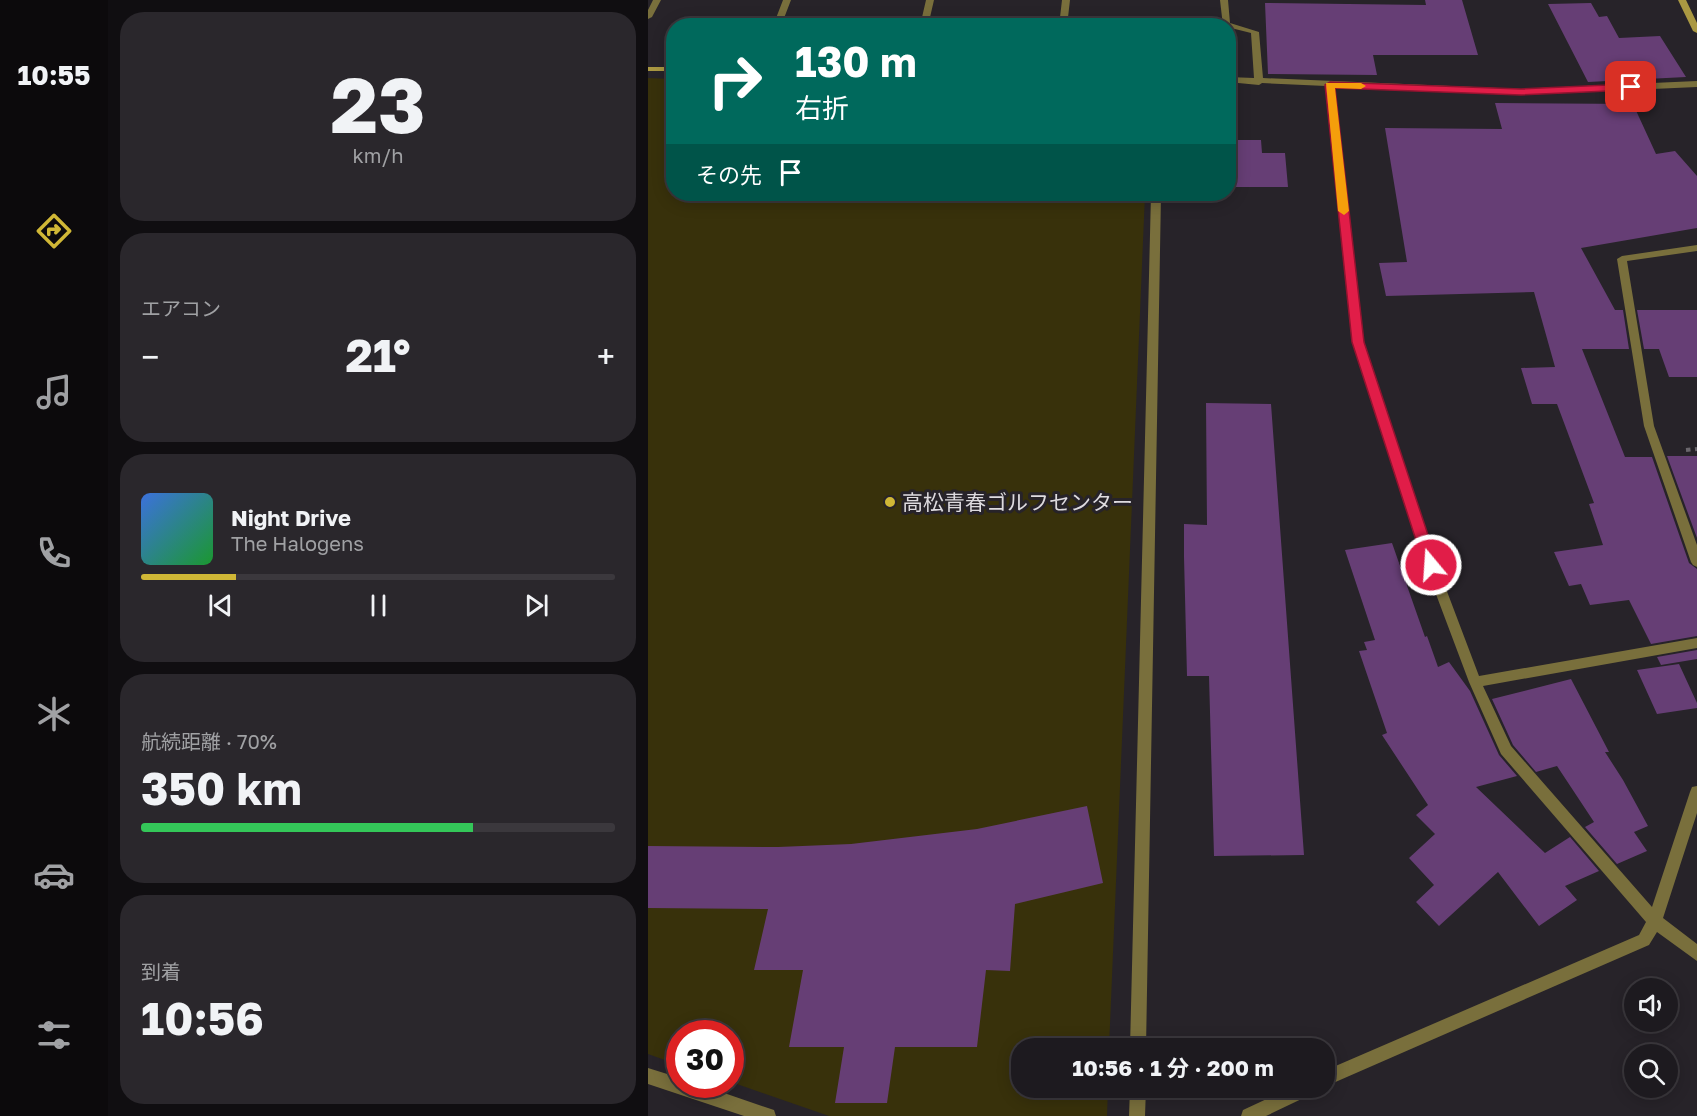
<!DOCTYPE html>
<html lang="ja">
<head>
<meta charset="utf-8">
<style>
	:root { --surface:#1d1a1f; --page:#2a272c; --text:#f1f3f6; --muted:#a0a1a4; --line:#3b383d; --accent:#d0b736 }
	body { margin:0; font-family:"Golos Text","Noto Sans JP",sans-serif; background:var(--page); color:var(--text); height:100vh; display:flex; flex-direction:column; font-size:22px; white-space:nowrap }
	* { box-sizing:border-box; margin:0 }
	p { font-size:20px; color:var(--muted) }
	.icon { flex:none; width:33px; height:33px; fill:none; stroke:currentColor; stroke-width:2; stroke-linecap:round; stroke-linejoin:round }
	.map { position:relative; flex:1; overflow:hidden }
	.panel { display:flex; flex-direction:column; gap:12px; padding:12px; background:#100e11; width:540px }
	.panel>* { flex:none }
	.top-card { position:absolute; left:18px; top:18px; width:570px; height:183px; border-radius:24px; box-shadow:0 3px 15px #0003,0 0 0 2px var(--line); background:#00695c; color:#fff; overflow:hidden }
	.tools { position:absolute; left:976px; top:978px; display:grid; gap:12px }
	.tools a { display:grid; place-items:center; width:54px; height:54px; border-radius:50%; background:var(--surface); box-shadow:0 3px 15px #0003,0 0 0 2px var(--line); font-size:30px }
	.speed { position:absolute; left:18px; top:1020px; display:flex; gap:12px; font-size:30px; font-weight:700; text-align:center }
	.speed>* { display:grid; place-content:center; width:78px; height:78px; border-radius:50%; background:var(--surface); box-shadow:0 3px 15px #0003,0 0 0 2px var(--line); line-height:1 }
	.speed .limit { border:9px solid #d22; background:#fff; color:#111 }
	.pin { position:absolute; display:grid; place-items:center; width:51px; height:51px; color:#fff; margin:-26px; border-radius:12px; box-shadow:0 3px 9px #0006 }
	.me { position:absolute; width:66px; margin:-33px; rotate:342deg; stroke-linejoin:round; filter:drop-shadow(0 0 4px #0008) }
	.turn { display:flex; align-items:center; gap:21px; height:126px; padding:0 30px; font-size:27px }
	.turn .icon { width:78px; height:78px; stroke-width:2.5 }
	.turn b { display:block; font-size:42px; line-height:51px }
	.then { display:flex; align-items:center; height:57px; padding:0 30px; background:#0003; gap:12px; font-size:22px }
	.big { font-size:45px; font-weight:700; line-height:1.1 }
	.panel .tile { flex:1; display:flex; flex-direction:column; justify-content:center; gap:9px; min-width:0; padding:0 21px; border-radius:24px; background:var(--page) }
	.panel .dial { align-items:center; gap:0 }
	.dial b { font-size:78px; line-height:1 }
	.song { display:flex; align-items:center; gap:18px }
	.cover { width:72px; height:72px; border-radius:9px; background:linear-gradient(135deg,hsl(220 70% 55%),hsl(130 70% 35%)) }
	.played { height:6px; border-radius:3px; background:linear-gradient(90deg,var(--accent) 20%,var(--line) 20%) }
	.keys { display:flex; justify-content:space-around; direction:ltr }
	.heat { display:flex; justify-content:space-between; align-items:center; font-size:33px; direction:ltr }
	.charge { height:9px; border-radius:4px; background:linear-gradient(90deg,#34c759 70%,var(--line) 0) }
	.trip { position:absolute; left:363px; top:1038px; width:324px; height:60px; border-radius:24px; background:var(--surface); box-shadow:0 3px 15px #0003,0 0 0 2px var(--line); font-weight:700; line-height:60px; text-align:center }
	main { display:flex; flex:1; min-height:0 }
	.tabs { display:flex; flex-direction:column; width:108px; justify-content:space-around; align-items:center; background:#0c0a0c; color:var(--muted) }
	.tabs .icon { width:42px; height:42px }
	.tabs .selected { color:var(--accent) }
	.tabs b { font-size:27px; color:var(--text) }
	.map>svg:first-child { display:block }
	.green { fill:#38310b }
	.building { fill:#663e75 }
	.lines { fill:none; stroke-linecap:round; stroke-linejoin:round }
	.path { stroke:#6a666c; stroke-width:4; stroke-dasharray:4.5 4.5; stroke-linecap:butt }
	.street { fill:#796f3c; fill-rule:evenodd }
	.secondary { fill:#aa9842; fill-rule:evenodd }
	.route { fill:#e11d48; stroke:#92132f; stroke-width:1.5 }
	.slow { fill:#f59e0b }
	.poi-dot { fill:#d0b736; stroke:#272329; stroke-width:2 }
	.labels { text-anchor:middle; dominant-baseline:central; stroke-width:6; stroke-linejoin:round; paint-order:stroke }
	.poi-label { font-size:21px; fill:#dedbdf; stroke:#272329; text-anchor:start }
</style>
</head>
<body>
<main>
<nav class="tabs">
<b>10:55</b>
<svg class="icon selected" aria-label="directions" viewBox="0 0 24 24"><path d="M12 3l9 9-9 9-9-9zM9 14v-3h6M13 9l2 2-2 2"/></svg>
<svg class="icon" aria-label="music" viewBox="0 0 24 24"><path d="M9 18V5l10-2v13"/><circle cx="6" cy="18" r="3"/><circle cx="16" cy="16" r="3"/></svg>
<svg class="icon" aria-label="phone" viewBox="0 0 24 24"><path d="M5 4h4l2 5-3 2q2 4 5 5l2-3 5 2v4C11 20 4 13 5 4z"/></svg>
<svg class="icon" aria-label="climate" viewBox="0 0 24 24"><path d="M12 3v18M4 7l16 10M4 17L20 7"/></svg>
<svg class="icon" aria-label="car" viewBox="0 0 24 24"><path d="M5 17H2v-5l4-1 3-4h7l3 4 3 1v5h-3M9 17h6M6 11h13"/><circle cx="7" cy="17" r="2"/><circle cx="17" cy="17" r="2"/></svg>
<svg class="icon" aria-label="filters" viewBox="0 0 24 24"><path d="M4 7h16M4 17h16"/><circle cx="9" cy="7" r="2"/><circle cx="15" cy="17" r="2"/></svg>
</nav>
<section class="panel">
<div class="tile dial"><b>23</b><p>km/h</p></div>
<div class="tile"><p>エアコン</p>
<div class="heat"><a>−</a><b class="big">21°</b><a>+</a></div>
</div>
<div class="tile">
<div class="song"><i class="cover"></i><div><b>Night Drive</b><p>The Halogens</p></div></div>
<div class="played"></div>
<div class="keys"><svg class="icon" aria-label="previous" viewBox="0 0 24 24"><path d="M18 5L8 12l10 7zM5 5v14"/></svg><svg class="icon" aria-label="pause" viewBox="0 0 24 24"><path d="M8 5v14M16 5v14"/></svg><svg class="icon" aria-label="next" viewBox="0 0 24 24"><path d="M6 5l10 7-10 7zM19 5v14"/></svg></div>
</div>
<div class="tile"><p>航続距離 · 70%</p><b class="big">350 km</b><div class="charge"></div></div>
<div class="tile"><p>到着</p><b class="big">10:56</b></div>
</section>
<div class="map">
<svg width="1049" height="1116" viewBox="0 0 1049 1116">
	<rect width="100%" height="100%" fill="#272329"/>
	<path class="green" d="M 0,78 L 25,79 L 26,194 L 497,194 L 461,1048 L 374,1048 L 374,1088 L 460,1088 L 459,1116 L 181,1116 L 83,1082 L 82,1034 L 32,1034 L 31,1065 L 0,1054 Z"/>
	<path class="building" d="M 777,0 L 814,0 L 830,55 L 725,55 L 729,75 L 620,74 L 617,3 L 778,5 Z
		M 943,3 L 951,17 L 959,16 L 971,38 L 1012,36 L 1038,77 L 940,82 L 900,4 Z
		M 847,103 L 985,104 L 1008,154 L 1027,151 L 1049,176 L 1049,228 L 933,248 L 967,310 L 975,310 L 981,349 L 934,349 L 977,457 L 1004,457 L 1041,563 L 1049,569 L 1049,636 L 1003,644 L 981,600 L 942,605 L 933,584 L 921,586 L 906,552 L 955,545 L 941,504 L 946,503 L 909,404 L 884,404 L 873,368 L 907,367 L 886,292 L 738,296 L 731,263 L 759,262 L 737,128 L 854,129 Z
		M 580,140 L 613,140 L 614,153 L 637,153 L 640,187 L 580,187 Z
		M 989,310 L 1049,310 L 1049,377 L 1021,377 L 1011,349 L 996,349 Z
		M 558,403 L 623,404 L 656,855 L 566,856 L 561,676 L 539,676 L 536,557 L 536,524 L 559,525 Z
		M 1019,456 L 1049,456 L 1049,538 Z
		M 744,543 L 777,637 L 779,636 L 790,667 L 801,662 L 822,691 L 851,755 L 869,776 L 828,787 L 897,853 L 922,837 L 951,871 L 917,886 L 929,900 L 891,926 L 850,872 L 791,926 L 768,902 L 786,885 L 761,858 L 787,834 L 768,815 L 780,805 L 734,735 L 739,733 L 711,651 L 719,650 L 716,642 L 727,640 L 697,550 Z
		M 1049,650 L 1049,659 L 1013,665 L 1009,657 Z
		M 1031,664 L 1049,703 L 1049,708 L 1009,714 L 989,670 Z
		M 923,679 L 961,752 L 957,752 L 975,780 L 1000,826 L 986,832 L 999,851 L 969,864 L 937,827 L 946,822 L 909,766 L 888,772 L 865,745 L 844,699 Z
		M 439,806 L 455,883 L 367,904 L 362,971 L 338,970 L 329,1047 L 247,1047 L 239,1103 L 187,1103 L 196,1047 L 141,1047 L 155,970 L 106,970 L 120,909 L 0,908 L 0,846 L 130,847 L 203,844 L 329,829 Z"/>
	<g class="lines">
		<path class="path" d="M 1038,450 L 1049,449"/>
		<path class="street" d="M 5,0 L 13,0 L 4,17 L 0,19 L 0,10 Z
			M 135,0 L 143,0 L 133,26 L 125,26 Z
			M 278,0 L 286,0 L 280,26 L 272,26 Z
			M 414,0 L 422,0 L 419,26 L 411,26 Z
			M 572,0 L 580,0 L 582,23 L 611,32 L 615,78 L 873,89 L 1049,81 L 1049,87 L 873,95 L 686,86 L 715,342 L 789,565 L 831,676 L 1049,638 L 1049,648 L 835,686 L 863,746 L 1004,907 L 1042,792 L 1044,787 L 1049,786 L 1049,813 L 1015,918 L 1049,944 L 1049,961 L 1009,932 L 1001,945 L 676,1087 L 676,1071 L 991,935 L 998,922 L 853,754 L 821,682 L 777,565 L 705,342 L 678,86 L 614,83 L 611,85 L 580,82 L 580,77 L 606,78 L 603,33 L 575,26 Z
			M 503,194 L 513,194 L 498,1048 L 482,1048 Z
			M 1049,245 L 1049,251 L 979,261 L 1006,426 L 1049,545 L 1049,567 L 1045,565 L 1043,562 L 996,426 L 969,259 L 974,256 Z
			M 0,1068 L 32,1078 L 32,1084 L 50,1084 L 120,1108 L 126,1110 L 128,1116 L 96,1116 L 0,1084 Z
			M 482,1088 L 498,1088 L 497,1116 L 481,1116 Z
			M 642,1088 L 666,1088 L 664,1094 L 618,1116 L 593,1116 L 595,1110 Z"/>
		<path class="secondary" d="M 1030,0 L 1038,0 L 1049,23 L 1049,33 L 1045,31 Z
			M 0,67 L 26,67 L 26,71 L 0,71 Z"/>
	</g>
	<path class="route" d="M 682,82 L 873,89 L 983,84 L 988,87 L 983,90 L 873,95 L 687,88 L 716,342 L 790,565 L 788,569 L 778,569 L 776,565 L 704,342 L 677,85 Z"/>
	<path class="slow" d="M 678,83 L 713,83 L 718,86 L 713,89 L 687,88 L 701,211 L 696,215 L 690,211 Z"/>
	<circle class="poi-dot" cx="242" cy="502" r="6"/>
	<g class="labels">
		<g class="poi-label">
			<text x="254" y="502">高松青春ゴルフセンター</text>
		</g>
	</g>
</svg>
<div class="tools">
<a><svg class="icon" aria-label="sound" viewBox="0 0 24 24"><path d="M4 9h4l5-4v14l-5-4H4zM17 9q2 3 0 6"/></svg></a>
<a><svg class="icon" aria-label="search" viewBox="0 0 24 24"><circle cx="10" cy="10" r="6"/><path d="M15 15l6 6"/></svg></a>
</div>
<div class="speed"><div class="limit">30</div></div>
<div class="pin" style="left:983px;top:87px;background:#d93025"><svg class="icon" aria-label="arrive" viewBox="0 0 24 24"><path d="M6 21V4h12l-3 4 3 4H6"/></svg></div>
<svg class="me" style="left:783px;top:565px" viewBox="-20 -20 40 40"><circle r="17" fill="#e11d48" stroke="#fff" stroke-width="3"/><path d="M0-11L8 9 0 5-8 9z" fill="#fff"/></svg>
<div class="trip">10:56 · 1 分 · 200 m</div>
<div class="top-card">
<div class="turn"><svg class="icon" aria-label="right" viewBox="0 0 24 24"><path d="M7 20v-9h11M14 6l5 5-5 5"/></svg><div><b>130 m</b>右折</div></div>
<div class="then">その先<svg class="icon" aria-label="arrive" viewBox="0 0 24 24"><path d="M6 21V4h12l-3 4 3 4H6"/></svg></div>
</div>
</div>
</main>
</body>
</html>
